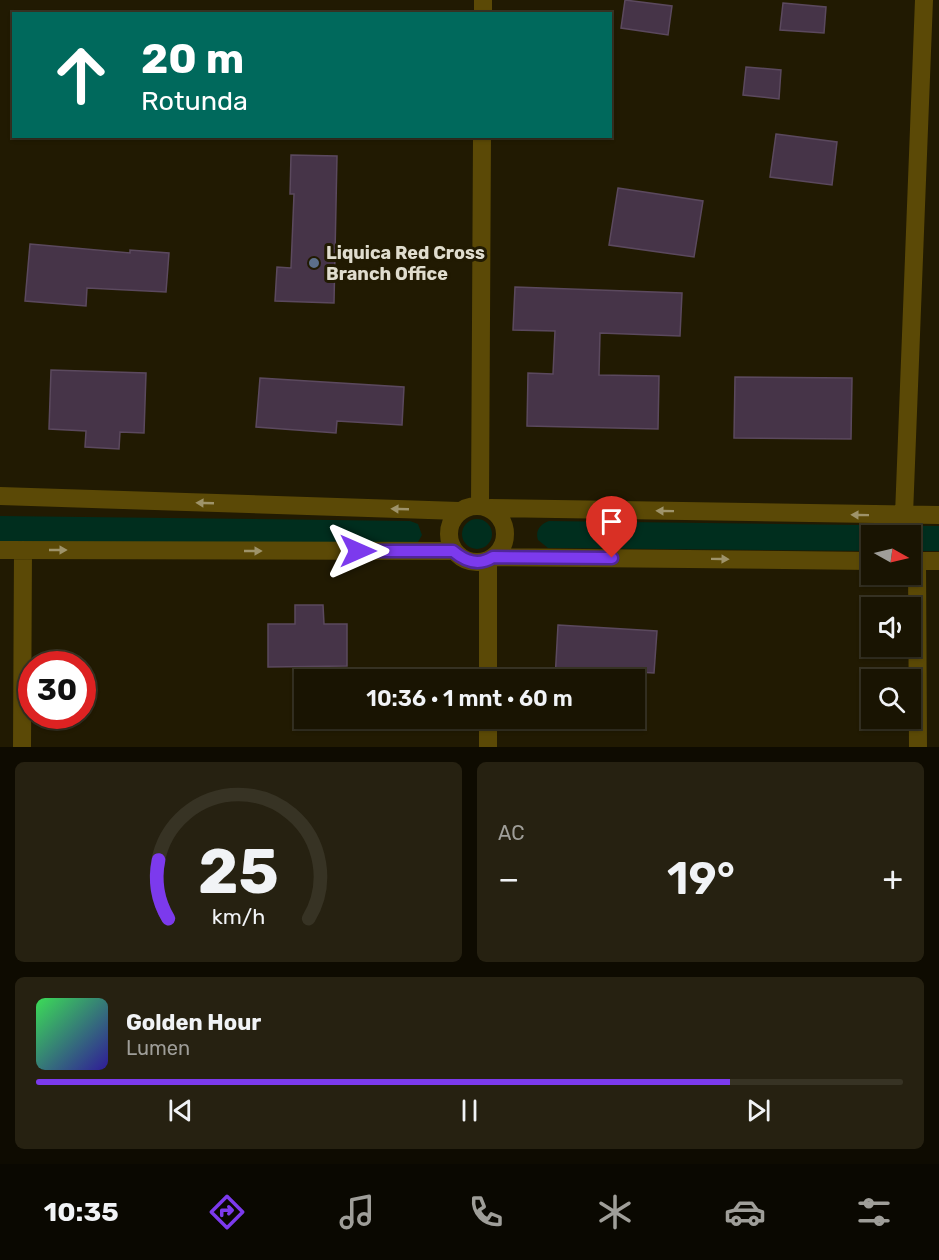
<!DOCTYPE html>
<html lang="id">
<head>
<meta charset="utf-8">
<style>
	:root { --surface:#191402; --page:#262111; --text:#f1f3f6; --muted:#9f9e99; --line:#373324; --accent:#7c3aed }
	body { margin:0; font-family:Rubik,sans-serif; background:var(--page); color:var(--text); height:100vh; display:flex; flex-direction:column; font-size:22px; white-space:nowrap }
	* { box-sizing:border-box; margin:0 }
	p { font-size:20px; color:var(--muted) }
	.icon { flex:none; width:33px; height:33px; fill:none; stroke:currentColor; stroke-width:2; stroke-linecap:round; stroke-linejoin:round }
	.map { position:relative; height:747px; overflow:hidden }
	.sheet { display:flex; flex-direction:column; gap:15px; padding:15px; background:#0e0b01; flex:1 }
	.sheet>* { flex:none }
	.guide { position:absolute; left:12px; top:12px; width:600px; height:126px; border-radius:0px; box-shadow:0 2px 4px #0004,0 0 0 2px var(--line); background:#00695c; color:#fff; overflow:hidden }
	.needle { width:39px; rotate:98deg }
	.controls { position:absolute; left:861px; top:525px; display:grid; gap:12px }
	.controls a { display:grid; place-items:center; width:60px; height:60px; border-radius:0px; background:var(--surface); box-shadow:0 2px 4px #0004,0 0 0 2px var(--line); font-size:30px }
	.speed { position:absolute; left:18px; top:651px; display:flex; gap:12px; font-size:30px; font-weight:700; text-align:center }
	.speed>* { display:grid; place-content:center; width:78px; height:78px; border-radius:50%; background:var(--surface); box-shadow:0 2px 4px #0004,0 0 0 2px var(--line); line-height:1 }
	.speed .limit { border:9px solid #d22; background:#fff; color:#111 }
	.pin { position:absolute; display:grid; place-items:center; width:51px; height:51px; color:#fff; margin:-62px -26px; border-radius:50% 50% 50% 0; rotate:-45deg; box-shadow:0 0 6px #0007 }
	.pin .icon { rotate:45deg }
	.me { position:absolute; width:66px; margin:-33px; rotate:90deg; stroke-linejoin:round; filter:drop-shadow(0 0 4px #0008) }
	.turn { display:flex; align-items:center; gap:21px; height:126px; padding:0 30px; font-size:27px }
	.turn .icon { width:78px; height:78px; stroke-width:2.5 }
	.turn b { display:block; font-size:42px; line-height:51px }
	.big { font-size:45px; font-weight:600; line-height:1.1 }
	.sheet .card { flex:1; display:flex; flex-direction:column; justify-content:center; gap:9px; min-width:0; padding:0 21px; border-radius:9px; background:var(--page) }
	.sheet .dial { align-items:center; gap:0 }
	.dial svg { height:156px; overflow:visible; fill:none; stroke:var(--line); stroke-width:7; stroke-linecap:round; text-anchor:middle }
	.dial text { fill:var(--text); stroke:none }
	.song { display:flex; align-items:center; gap:18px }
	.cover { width:72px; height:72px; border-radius:9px; background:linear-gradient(135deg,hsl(130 70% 55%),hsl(250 70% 35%)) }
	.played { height:6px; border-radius:3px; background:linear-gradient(90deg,var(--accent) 80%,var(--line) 80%) }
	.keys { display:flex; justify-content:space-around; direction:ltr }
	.heat { display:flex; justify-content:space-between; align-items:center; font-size:33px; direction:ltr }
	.sheet .tiles { flex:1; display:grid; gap:15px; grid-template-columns:1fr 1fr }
	.card:last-child { grid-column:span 2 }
	.trip { position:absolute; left:294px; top:669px; width:351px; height:60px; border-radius:0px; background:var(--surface); box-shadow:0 2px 4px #0004,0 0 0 2px var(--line); font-weight:600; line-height:60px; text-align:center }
	.dock { display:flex; height:96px; justify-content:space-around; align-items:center; background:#0a0801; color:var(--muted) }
	.dock .icon { width:42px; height:42px }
	.dock .on { color:var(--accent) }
	.dock b { font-size:27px; color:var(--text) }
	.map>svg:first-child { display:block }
	.green { fill:#002e1e }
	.building { fill:#463448; stroke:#5b495e; stroke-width:1.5 }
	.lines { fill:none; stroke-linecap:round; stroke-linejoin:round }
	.minor { stroke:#5b4906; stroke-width:18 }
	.oneway { fill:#9e936a }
	.route-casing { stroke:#51269a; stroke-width:15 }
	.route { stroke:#7c3aed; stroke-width:10 }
	.service-dot { fill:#5c6f8a; stroke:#211a02; stroke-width:2 }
	.labels { text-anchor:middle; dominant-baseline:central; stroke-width:6; stroke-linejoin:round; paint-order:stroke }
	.poi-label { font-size:18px; font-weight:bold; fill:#e0ddce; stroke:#211a02; text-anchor:start }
</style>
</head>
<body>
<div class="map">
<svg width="939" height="747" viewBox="0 0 939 747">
	<rect width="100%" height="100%" fill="#211a02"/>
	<path class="green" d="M 0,516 L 410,521 L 418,524 L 422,535 L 418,542 L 0,549 Z
		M462 534a15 15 0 1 1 30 0a15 15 0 1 1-30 0Z
		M 549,521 L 939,526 L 939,551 L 911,551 L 910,536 L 872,536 L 871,551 L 548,548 L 538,540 C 535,531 540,524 549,521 Z"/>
	<path class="building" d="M 625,0 L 672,6 L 668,35 L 621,28 Z
		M 783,3 L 826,7 L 824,33 L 780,30 Z
		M 746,67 L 781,70 L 779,99 L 743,95 Z
		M 776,134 L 837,142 L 832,185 L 770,177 Z
		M 291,155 L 337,156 L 334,303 L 275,301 L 277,267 L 291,268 L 294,194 L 290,194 Z
		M 618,188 L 703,201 L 694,257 L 609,245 Z
		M 30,244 L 130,253 L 130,250 L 169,253 L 166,292 L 87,288 L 86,306 L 25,301 Z
		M 515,287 L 682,293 L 680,336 L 600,333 L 599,375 L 659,376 L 658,429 L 527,426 L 528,373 L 553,374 L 555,331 L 513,330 Z
		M 51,370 L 146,373 L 144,433 L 120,432 L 119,449 L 85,447 L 86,431 L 49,429 Z
		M 735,377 L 852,378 L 851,439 L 734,438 Z
		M 260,378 L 404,387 L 402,425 L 337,421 L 336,433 L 256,427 Z
		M 295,605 L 323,605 L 324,624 L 347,624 L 347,666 L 268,667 L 268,624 L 295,624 Z
		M 558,625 L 657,631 L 654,673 L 619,671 L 618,680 L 555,680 Z
		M 533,718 L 567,718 L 567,725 L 533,723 Z"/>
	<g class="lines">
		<path class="minor" d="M 483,14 L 483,0
			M 0,496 L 459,511
			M 480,505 L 482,136
			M449 534a28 28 0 1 1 56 0a28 28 0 1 1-56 0Z
			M 490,508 L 939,515
			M 904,515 L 924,0
			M 0,550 L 453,551
			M 493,557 L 872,561
			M 488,561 L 488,680
			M 910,561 L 939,561
			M 917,561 L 918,747
			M 488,718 L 488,747
			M 22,747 L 23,550"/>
	</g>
	<defs><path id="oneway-solid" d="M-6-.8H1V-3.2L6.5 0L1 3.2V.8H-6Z" transform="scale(1.5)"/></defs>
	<g class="oneway">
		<use href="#oneway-solid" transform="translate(205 503) rotate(-178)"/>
		<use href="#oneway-solid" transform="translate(400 509) rotate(-178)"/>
		<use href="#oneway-solid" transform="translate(665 511) rotate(-179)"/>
		<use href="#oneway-solid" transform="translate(860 515) rotate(-179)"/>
		<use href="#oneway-solid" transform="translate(58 550)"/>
		<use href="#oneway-solid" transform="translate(253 551)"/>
		<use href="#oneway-solid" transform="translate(720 559) rotate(1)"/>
	</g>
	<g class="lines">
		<g class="route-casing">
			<path id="route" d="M 358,551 L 453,551 C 466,562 479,566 493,557 L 612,558"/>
		</g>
		<use href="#route" class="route"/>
	</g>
	<circle class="service-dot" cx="314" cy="263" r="6"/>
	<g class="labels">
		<g class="poi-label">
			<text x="326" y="253">Liquica Red Cross<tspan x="326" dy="21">Branch Office</tspan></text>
		</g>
	</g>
</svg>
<div class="controls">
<a><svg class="needle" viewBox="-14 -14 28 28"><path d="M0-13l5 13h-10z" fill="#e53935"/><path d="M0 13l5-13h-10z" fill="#9f9e99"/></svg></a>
<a><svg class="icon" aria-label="sound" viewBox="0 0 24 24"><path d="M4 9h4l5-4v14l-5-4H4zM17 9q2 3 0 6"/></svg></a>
<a><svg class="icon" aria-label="search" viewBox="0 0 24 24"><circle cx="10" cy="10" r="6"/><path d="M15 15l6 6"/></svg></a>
</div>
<div class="speed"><div class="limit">30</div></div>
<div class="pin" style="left:612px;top:558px;background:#d93025"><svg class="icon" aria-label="arrive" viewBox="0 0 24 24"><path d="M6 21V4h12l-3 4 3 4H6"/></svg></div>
<svg class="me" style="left:358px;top:551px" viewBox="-20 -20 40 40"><path d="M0-17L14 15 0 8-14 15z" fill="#7c3aed" stroke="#fff" stroke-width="4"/></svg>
<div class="trip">10:36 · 1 mnt · 60 m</div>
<div class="guide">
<div class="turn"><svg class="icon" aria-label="ahead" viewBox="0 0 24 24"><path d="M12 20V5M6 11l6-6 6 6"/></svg><div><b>20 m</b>Rotunda</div></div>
</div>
</div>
<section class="sheet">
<div class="tiles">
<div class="card dial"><svg viewBox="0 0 100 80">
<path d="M14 69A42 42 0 1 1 86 69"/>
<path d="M14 69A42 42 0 0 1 9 39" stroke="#7c3aed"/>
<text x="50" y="56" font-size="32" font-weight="700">25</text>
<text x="50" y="72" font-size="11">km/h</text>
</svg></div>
<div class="card"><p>AC</p>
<div class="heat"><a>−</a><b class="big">19°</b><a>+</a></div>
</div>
<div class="card">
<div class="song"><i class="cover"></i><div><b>Golden Hour</b><p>Lumen</p></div></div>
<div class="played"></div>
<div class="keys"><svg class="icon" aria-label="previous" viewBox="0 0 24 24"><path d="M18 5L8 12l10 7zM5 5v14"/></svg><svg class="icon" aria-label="pause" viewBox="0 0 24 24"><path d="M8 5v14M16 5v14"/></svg><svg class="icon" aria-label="next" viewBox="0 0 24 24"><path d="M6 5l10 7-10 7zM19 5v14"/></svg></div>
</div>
</div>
</section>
<nav class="dock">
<b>10:35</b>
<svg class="icon on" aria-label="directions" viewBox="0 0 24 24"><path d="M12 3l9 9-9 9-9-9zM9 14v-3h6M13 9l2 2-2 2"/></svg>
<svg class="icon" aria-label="music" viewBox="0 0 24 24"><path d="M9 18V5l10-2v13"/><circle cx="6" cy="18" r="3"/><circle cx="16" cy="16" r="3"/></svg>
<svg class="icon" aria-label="phone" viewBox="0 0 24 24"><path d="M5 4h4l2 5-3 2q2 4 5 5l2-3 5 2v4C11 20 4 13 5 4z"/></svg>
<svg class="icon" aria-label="climate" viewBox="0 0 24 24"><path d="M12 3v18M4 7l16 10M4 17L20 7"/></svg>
<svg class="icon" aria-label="car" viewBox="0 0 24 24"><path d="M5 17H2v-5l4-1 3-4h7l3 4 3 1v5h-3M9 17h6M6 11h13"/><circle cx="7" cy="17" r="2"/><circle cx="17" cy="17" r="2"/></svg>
<svg class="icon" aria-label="filters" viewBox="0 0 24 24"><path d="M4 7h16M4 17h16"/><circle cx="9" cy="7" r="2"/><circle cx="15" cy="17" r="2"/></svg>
</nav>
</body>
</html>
